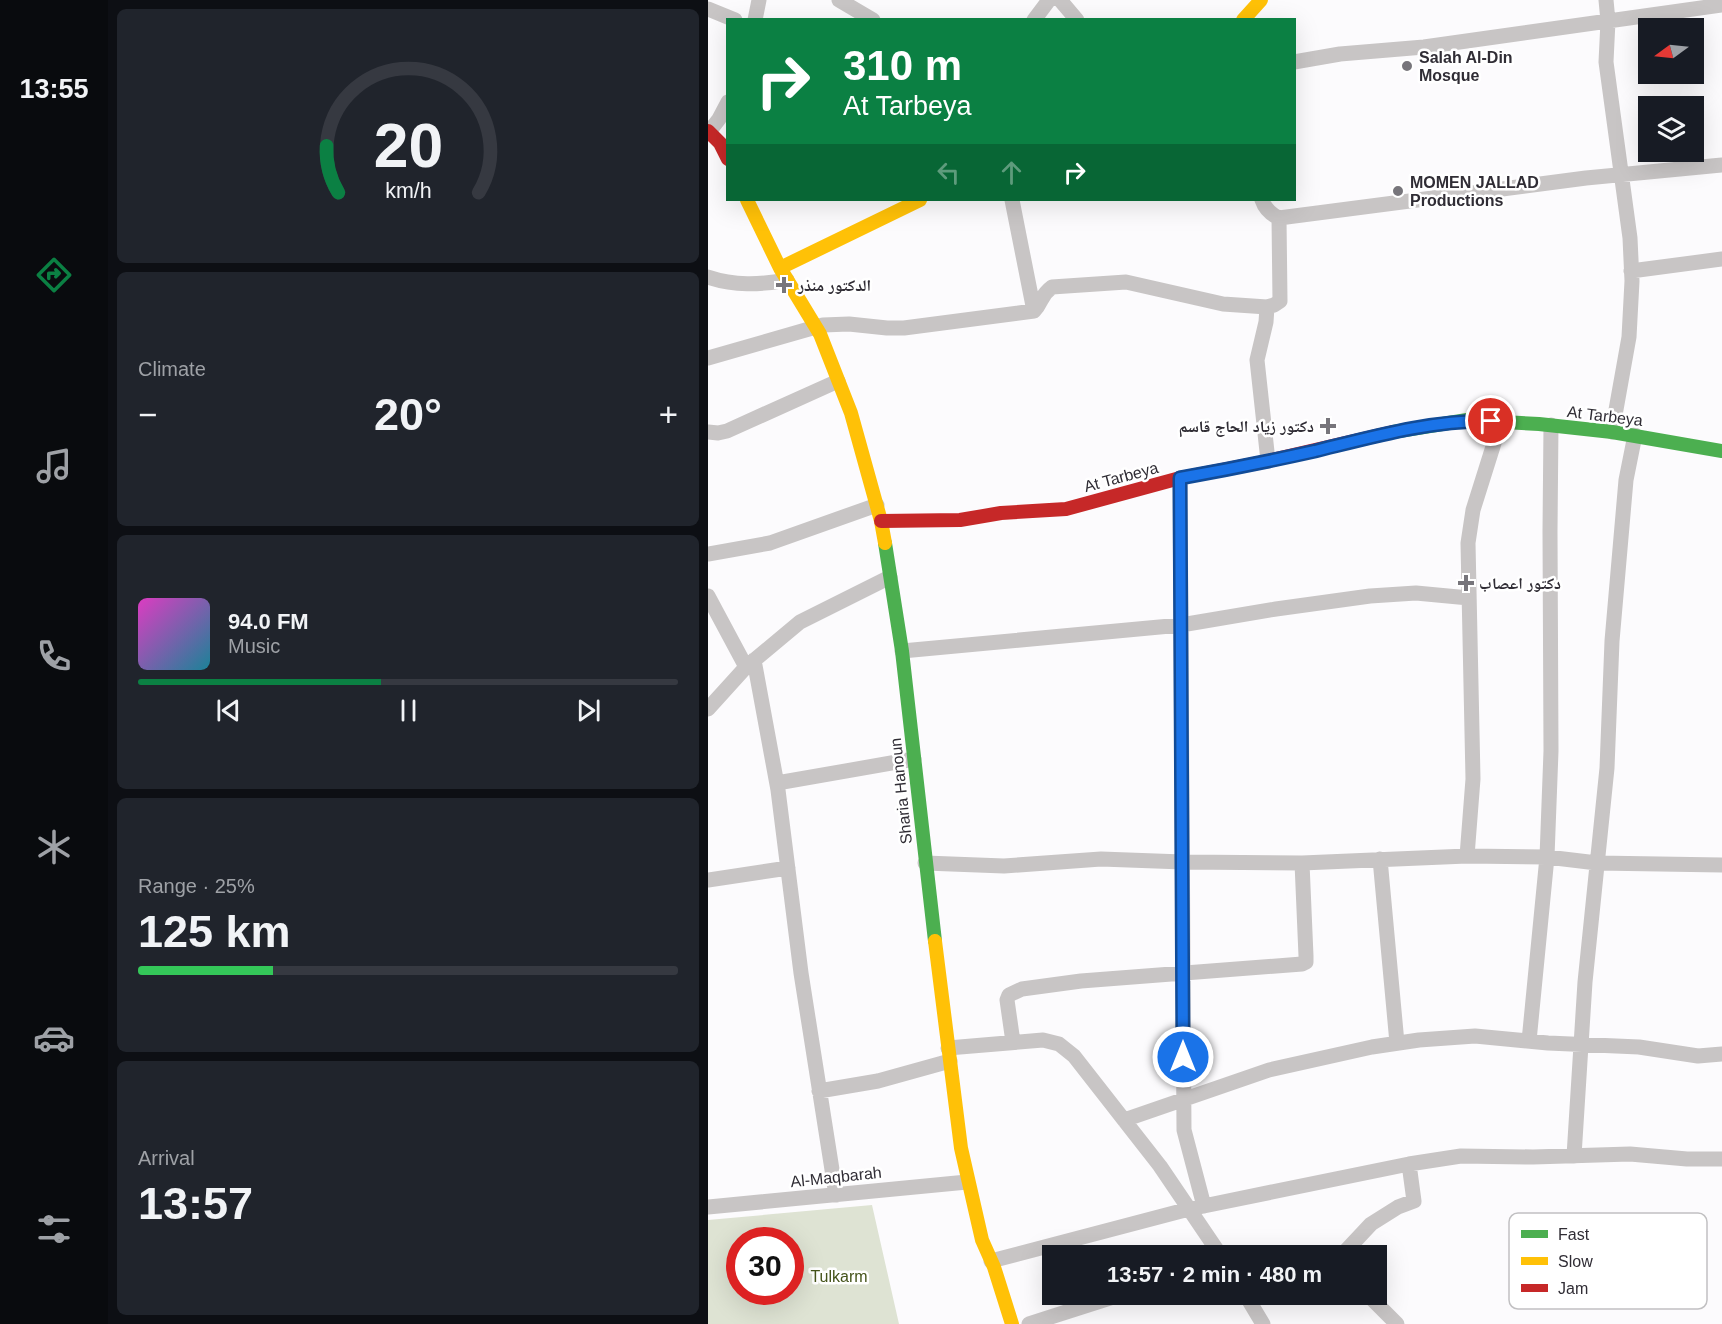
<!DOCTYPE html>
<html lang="en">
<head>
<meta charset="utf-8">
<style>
	:root { --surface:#171b24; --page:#20242c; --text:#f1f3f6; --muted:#9ea1a6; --line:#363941; --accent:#0b8043 }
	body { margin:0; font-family:Helvetica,"Noto Naskh Arabic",sans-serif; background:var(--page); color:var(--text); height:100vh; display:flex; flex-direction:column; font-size:22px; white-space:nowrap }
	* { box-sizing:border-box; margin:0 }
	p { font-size:20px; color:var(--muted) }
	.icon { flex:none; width:33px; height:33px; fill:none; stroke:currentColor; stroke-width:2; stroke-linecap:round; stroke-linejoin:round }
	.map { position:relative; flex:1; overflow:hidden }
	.sheet { display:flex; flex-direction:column; gap:9px; padding:9px; background:#0d0f14; width:600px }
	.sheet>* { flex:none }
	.top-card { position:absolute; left:18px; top:18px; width:570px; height:183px; border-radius:0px; box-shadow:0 6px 24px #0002; background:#0b8043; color:#fff; overflow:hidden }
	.needle { width:39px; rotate:255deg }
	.controls { position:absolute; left:930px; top:18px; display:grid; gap:12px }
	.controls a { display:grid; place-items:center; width:66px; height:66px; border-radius:0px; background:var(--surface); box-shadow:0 6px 24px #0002; font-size:30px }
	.speed { position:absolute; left:18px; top:1227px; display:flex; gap:12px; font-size:30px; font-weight:700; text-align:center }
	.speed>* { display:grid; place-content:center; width:78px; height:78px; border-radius:50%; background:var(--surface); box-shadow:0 6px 24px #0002; line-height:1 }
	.speed .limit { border:9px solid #d22; background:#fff; color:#111 }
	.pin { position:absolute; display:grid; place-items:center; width:51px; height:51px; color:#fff; margin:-26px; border:3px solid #fff; border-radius:50%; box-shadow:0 2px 6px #0007 }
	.me { position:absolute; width:66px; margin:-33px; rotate:0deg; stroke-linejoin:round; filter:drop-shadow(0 0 4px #0008) }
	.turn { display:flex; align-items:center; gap:21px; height:126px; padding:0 18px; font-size:27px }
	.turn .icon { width:78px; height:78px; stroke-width:2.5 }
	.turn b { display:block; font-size:42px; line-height:51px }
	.lanes { display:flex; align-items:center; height:57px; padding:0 18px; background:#0003; justify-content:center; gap:30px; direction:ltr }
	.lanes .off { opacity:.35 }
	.big { font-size:45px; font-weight:800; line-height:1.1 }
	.sheet .card { flex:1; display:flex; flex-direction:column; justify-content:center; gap:9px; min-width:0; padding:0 21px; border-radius:9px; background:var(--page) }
	.sheet .dial { align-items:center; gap:0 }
	.dial svg { height:156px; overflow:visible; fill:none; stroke:var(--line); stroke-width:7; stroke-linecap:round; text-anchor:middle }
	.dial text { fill:var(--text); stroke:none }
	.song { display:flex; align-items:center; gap:18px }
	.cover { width:72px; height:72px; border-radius:9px; background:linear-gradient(135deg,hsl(310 70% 55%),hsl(190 70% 35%)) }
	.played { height:6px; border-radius:3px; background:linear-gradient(90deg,var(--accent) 45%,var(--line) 45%) }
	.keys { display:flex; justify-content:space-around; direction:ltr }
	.heat { display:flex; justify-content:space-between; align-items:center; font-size:33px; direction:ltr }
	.charge { height:9px; border-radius:4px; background:linear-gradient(90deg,#34c759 25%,var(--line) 0) }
	.trip { position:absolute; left:334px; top:1245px; width:345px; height:60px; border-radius:0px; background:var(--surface); box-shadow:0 6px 24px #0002; font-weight:800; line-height:60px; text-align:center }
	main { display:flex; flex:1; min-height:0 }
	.dock { display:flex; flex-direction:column; width:108px; justify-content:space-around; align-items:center; background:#090b0e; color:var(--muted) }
	.dock .icon { width:42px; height:42px }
	.dock .selected { color:var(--accent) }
	.dock b { font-size:27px; color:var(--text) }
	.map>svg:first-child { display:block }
	.green { fill:#dee3d3; fill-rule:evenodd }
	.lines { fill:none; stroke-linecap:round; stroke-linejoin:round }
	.street { stroke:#c8c5c5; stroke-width:15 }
	.fast { stroke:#4caf50; stroke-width:14 }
	.slow { stroke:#ffc107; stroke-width:14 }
	.jam { stroke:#c62828; stroke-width:14 }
	.route-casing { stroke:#114b97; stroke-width:15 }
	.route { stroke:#1a73e8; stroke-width:10 }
	.poi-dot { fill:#77757b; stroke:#fff; stroke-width:2 }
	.labels { text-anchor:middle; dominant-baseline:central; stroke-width:5; stroke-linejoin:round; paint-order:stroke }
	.poi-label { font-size:16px; font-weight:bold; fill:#302d35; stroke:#fff; text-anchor:start }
	.street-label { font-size:16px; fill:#302d35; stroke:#fff }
	.park-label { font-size:16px; fill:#45541a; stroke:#fff }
	.key { fill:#fff; stroke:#c1c0c2; stroke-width:1.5 }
	.key-label { font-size:16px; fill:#302d35 }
</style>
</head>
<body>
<main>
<nav class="dock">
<b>13:55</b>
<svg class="icon selected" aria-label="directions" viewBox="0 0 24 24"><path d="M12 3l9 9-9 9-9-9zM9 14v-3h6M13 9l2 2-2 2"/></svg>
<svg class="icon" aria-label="music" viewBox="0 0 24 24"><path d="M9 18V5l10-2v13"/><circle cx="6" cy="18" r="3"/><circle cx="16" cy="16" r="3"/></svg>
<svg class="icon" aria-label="phone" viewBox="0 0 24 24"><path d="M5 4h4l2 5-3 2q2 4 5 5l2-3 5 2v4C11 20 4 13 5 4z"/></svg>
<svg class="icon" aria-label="climate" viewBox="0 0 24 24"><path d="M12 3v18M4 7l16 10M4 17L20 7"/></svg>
<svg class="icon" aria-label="car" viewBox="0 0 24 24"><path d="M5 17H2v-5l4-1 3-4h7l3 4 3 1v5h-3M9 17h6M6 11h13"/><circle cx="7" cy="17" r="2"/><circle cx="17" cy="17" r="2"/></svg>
<svg class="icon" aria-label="filters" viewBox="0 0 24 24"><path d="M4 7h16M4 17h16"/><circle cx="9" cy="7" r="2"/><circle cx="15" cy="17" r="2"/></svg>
</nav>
<section class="sheet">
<div class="card dial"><svg viewBox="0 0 100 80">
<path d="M14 69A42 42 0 1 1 86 69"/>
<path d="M14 69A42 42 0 0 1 8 45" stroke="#0b8043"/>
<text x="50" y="56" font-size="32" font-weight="700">20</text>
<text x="50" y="72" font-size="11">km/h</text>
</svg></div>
<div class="card"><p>Climate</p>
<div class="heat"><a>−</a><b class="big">20°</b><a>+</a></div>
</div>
<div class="card">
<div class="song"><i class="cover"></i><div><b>94.0 FM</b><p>Music</p></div></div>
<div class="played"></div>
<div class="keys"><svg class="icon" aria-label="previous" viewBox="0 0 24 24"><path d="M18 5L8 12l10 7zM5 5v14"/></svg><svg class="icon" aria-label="pause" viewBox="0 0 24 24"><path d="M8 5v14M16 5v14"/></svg><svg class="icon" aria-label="next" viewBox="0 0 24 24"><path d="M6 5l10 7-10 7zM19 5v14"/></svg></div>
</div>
<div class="card"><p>Range · 25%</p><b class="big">125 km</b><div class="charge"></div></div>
<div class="card"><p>Arrival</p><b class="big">13:57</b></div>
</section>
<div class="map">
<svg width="1014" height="1324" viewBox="0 0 1014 1324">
	<rect width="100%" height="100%" fill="#fcfbfd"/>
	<path class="green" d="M 164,1205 L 191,1324 L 0,1324 L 0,1220 ZM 32,1240 L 82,1240 L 82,1292 L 32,1292 Z"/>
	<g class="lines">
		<path class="street" d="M 131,0 L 165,20
			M 352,0 L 369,20
			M 898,0 L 900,21 L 898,62 L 922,238 L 924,281 L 921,337 L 904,432
			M 0,9 L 27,20
			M 47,20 L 51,0
			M 326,20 L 341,0
			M 586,62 L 632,54 L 716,47 L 1014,5
			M 1,132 L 11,119 L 20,102
			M 304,200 L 326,311
			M 554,200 C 557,209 562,214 571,218 L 878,178 L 1014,165
			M 923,271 L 1014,259
			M 0,277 C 27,286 51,285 79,280
			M 559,307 L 558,322 L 549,360 L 560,461
			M 0,358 L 115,325 L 141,324 L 179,328 L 196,328 L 326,311 C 335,301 332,296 344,287 L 418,282 L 515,304 L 559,307 L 566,305 L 572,301 L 571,218
			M 0,432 L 10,433 L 19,431 L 130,381
			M 472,478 L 476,1130 L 496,1206
			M 0,554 L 62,543 L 169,505
			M 0,596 L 38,667
			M 194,651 L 473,625 L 568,609 L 662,596 L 708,593 L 761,598
			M 46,660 L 70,790 L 93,973 L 128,1195
			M 0,709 L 38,667 L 92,622 L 182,577
			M 69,783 L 206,759
			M 759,856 L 765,779 L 760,543 L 765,510 L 793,421
			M 672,859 L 689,1043
			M 217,863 L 296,866 L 393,859 L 475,862 L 594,863 L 759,856 L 839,857 L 889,863 L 1014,865
			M 0,880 L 80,868
			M 821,1041 L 839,857 L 843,751 L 842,531 L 843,425
			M 305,1042 L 299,1000 L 301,995 L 314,989 L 373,981 L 594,964 L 598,962 L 598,956 L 594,863
			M 240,1048 L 335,1040 L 351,1044 L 366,1056 L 452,1166 L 513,1256
			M 111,1091 L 170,1081 L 242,1061
			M 416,1120 L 561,1070 L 664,1047 L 711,1040 L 767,1036 L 840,1043 L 931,1047 L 990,1056 L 1014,1054
			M 866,1156 L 877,982 L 899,768 L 904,641 L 918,480 L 927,435
			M 0,1207 L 259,1182
			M 633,1256 L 663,1224 L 690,1207 L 706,1201 L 701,1164
			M 283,1261 L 481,1209 L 701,1164 L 753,1156 L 825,1157 L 922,1154 L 979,1159 L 1014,1159
			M 537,1294 L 555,1324
			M 659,1294 L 689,1324
			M 321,1324 L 405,1297"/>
		<path class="fast" d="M 685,432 L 759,420 L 831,424 L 904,432 L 1014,451
			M 177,543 L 194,651 L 227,941"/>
		<path class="slow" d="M 535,20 L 553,0
			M 39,200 L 72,268 L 112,334 L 143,413 L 173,521 L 177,543
			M 72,268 L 212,200
			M 227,941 L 253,1148 L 274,1240 L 286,1267 L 304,1324"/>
		<path class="jam" d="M 0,131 L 12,143 L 20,159
			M 173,521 L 252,520 L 293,513 L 358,509 L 472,478 L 560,461 L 685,432"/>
	</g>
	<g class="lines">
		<g class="route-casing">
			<path id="route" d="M 475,1057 L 472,478 C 517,470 562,461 607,451 C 664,437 723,420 783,421"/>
		</g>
		<use href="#route" class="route"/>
	</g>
	<g class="poi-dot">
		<circle cx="699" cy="66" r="6"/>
		<circle cx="690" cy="191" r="6"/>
		<path d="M73 276h6v6h6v6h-6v6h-6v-6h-6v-6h6z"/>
		<path d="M617 417h6v6h6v6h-6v6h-6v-6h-6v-6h6z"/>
		<path d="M755 574h6v6h6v6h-6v6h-6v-6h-6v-6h6z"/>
	</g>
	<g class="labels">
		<g class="poi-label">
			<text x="711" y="57">Salah Al-Din<tspan x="711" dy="18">Mosque</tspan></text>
			<text x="702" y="182">MOMEN JALLAD<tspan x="702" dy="18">Productions</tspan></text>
			<text x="90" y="285">الدكتور منذر</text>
			<text x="606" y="426" text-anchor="end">دكتور زياد الحاج قاسم</text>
			<text x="771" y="583">دكتور اعصاب</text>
		</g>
		<g class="street-label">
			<text transform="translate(897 416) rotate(7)">At Tarbeya</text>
			<text transform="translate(413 477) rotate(-15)">At Tarbeya</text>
			<text transform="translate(193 791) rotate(-96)">Sharia Hanoun</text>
			<text transform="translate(128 1177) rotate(-6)">Al-Maqbarah</text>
		</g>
		<g class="park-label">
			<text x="131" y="1276">Tulkarm</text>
		</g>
	</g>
	<rect x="801" y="1213" width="198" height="96" rx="9" class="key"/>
	<rect x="813" y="1230" width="27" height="8" fill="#4caf50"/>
	<rect x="813" y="1257" width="27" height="8" fill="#ffc107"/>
	<rect x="813" y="1284" width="27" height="8" fill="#c62828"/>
	<g class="key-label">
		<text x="850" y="1240">Fast</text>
		<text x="850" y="1267">Slow</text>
		<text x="850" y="1294">Jam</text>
	</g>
</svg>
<div class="controls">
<a><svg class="needle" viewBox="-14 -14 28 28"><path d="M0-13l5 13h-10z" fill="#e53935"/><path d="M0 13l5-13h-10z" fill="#9ea1a6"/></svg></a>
<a><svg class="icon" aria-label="layers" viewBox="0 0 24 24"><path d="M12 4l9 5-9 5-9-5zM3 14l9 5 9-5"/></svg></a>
</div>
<div class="speed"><div class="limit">30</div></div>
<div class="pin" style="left:783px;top:421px;background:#d93025"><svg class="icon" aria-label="arrive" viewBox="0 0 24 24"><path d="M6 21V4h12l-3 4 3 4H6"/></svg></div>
<svg class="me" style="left:475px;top:1057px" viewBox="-20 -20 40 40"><circle r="17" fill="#1a73e8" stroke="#fff" stroke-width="3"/><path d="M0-11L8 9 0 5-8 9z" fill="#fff"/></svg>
<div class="trip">13:57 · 2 min · 480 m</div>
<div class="top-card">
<div class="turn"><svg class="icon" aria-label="right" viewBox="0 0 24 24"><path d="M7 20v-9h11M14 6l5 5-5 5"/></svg><div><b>310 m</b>At Tarbeya</div></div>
<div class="lanes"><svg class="icon off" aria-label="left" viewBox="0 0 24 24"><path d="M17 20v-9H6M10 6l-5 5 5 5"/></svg><svg class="icon off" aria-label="ahead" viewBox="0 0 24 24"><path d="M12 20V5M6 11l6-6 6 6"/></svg><svg class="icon" aria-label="right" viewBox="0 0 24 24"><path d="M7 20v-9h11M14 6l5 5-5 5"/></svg></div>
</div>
</div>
</main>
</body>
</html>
